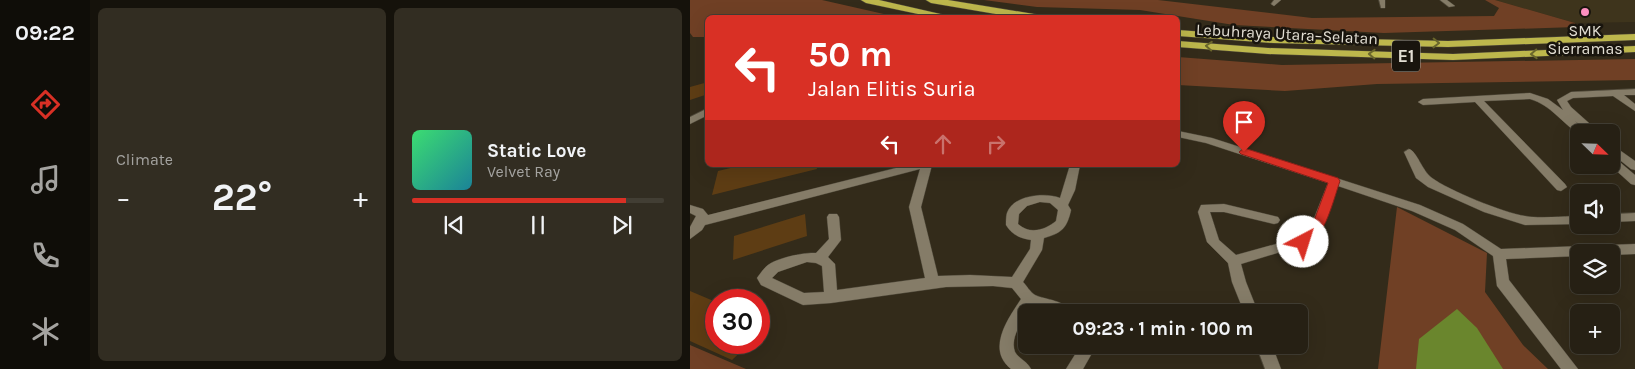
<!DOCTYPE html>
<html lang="en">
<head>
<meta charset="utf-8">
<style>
	:root { --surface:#262014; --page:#322d22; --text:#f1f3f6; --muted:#a4a3a0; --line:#423e34; --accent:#d93025 }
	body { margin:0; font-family:Karla,sans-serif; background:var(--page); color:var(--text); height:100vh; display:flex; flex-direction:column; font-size:19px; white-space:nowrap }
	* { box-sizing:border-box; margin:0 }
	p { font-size:16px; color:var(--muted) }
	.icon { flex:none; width:28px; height:28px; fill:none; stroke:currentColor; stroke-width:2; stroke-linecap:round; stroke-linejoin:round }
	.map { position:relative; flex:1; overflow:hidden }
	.drawer { display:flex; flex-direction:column; gap:8px; padding:8px; background:#15120b; width:600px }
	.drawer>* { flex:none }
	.top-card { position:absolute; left:15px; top:15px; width:475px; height:152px; border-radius:8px; box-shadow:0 5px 20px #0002,0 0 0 1px var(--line); background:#d93025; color:#fff; overflow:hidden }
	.needle { width:32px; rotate:113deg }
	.buttons { position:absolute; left:880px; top:124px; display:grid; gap:10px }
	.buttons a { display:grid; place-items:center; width:50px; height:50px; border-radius:8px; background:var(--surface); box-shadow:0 5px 20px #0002,0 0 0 1px var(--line); font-size:25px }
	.speed { position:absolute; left:15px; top:289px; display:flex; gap:10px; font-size:25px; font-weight:700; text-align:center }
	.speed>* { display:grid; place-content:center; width:65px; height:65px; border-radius:50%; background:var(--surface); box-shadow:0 5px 20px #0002,0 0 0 1px var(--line); line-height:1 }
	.speed .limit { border:8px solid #d22; background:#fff; color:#111 }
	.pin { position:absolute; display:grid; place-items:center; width:42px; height:42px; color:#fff; margin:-51px -21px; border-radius:50% 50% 50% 0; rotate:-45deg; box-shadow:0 0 5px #0007 }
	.pin .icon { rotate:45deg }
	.me { position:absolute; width:55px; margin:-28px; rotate:40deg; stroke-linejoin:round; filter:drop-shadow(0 0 4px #0008) }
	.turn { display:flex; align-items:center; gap:18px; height:105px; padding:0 20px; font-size:22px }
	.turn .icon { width:65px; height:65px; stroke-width:2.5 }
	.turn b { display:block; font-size:35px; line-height:42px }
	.lanes { display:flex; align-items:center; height:48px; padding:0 20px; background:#0003; justify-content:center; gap:25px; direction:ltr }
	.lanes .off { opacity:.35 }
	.big { font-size:38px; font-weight:700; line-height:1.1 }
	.drawer .card { flex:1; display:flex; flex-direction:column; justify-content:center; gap:8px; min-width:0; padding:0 18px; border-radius:8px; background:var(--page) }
	.song { display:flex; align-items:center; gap:15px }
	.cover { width:60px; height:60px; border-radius:8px; background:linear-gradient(135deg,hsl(140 70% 55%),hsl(190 70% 35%)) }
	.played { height:5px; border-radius:2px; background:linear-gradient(90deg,var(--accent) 85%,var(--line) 85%) }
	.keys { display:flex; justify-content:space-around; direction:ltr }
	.heat { display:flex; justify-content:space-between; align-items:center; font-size:28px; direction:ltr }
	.drawer .tiles { flex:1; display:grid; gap:8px; grid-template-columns:repeat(2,1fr) }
	.trip { position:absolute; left:328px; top:304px; width:290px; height:50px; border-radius:8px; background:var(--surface); box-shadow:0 5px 20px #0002,0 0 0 1px var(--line); font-weight:700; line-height:50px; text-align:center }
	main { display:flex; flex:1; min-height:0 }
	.dock { display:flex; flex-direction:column; width:90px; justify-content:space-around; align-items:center; background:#0f0d08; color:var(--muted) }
	.dock .icon { width:35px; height:35px }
	.dock .on { color:var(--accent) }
	.dock b { font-size:22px; color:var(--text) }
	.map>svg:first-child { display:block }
	.built { fill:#3e341c }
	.green { fill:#704025 }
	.water { fill:#6a862d }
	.building { fill:#5e3d14 }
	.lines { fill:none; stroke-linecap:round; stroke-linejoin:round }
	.street-casing { stroke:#4f493a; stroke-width:1 }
	.highway-casing { stroke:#4f493a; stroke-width:1 }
	.street { fill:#857c68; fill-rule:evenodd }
	.highway { fill:#bdb74c; fill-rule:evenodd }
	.oneway { stroke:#6a662c }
	.route { fill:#d93025; stroke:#8d1f18 }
	.poi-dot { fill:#fd8ebf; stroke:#18140d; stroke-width:2 }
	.labels { text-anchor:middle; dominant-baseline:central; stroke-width:5; stroke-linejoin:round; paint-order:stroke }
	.far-poi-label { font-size:16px; fill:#e2ded3; stroke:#18140d }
	.far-street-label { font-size:16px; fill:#e2ded3; stroke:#18140d }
	.shield { fill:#18140d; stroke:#a5a198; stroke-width:1 }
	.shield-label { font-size:18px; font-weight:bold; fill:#e2ded3 }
</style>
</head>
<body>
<main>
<nav class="dock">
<b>09:22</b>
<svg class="icon on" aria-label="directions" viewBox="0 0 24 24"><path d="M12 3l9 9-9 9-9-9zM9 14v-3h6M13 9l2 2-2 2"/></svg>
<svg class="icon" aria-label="music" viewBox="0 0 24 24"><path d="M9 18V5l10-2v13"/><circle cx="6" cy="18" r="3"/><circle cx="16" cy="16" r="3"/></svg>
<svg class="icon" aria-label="phone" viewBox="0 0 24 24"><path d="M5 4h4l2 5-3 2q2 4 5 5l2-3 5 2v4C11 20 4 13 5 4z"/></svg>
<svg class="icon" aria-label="climate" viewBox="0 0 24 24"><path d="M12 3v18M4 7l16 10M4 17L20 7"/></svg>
</nav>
<section class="drawer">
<div class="tiles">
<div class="card"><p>Climate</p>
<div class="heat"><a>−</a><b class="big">22°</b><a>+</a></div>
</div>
<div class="card">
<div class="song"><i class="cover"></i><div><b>Static Love</b><p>Velvet Ray</p></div></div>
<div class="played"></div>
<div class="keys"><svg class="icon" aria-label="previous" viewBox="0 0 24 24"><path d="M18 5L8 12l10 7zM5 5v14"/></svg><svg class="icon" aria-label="pause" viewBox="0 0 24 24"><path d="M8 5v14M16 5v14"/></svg><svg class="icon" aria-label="next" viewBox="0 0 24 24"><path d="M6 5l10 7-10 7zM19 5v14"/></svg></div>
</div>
</div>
</section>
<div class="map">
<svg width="945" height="369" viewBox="0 0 945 369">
	<rect width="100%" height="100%" fill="#332b1a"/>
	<path class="built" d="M 805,0 L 945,0 L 945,22 L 885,23 Z"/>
	<path class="green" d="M 0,0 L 132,0 L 207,17 L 18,18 L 17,37 L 3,37 L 0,33 Z
		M 294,0 L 468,0 L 622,18 L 804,16 L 809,8 L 795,0 L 805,0 L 885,23 L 886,27 L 694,33 L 544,25 L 450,10 L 347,7 Z
		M 488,57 L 592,65 L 945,59 L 945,80 L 687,84 L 595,91 L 488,85 Z
		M 707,207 L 797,253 L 795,292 L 833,345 L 858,369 L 688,369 Z
		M 0,345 L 56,369 L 0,369 Z"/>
	<path class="water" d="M 767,309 L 787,328 L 813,369 L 726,369 L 729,339 Z"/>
	<path class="building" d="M 18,82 L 18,94 L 0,100 L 0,87 Z
		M 53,165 L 126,165 L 127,169 L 22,195 L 28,171 Z
		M 115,214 L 117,236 L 43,260 L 44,236 Z
		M 0,291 L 26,302 L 26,342 L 61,342 L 42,360 L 0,341 Z"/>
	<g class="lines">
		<g class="street-casing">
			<path id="street" d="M 584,0 L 591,0 L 584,6 L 581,4 Z
				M 689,0 L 695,0 L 695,8 L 691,8 Z
				M 750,0 L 757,0 L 765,6 L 759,7 Z
				M 945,89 L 945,95 L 934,95 L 945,104 L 945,111 L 923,96 L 883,98 L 877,101 L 881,107 L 909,132 L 899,132 L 885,121 L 896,132 L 889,132 L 889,134 C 872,123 861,105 840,99 L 794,101 L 875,184 L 877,187 L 871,191 L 867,190 L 785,102 L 733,105 L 728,102 L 733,99 L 840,93 L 858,99 L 873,110 L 867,100 L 881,92 Z
				M 18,108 L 18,115 L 0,124 L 0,117 Z
				M 488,131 L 522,138 L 730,205 L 773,224 L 811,249 L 945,244 L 945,254 L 921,255 L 921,252 L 889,252 L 889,256 L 816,259 L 819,280 L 888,369 L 871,369 L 807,286 L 803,256 L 765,230 L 722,211 L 648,186 L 633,227 L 623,242 L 551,264 L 556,282 L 568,312 L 554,312 L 542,282 L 538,263 L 517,242 L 508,212 L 511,205 L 534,204 L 588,217 L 590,220 L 588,223 L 584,224 L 534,212 L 520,212 L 529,240 L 546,255 L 615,236 L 621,226 L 638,183 L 516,143 L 488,137 Z
				M 921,144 L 945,161 L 945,170 L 941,169 L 921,153 Z
				M 719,149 C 727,151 732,171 742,178 C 758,190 814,213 835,216 C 851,219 872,216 889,216 L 889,224 L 835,225 L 794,212 L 738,187 L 726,178 L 714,152 Z
				M 921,157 L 925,158 L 945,175 L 945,185 L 941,184 L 920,165 Z
				M 218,165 L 242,165 L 231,207 L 248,276 L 280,275 L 322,277 L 340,249 L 341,240 C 330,238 322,235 316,225 C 316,221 316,216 317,213 C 323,195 355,192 370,198 L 380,165 L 390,165 L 385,190 L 378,205 L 381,210 C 377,228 372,233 354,238 L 352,250 L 333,282 C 337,286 340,292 345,295 C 356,300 375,300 381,312 L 361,312 L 342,306 C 335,317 319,336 325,352 C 329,359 337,361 341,369 L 321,369 C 296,349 318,319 331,299 L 322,288 L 303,286 L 256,287 L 141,303 L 113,305 L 71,285 L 67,278 C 70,274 74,268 78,265 C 87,258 115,252 126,253 L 139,239 L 137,217 L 139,214 L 147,214 L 149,217 L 151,240 L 138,257 L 145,264 L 147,290 L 235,278 L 219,207 L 230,169 L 15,225 L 12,230 L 0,239 L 0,227 L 6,216 L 0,213 L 0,205 L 13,209 L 18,215 ZM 350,202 L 360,203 L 368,210 L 366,221 C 355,230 340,235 328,224 L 329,214 L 337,206 ZM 117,262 L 126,263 L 132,266 L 134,292 L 114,293 L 82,278 L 88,272 Z
				M 945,213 L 945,221 L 921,222 L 921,214 Z
				M 386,345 L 402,345 L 401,355 L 393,369 L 376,369 L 386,353 Z
				M 566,345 L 582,345 L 591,369 L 575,369 Z"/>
		</g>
		<g class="highway-casing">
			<path id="highway" d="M 171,0 L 189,0 L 268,18 L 247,18 L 176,3 Z
				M 236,0 L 258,0 L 350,15 L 355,18 L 329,18 L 241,3 Z
				M 488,30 L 583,37 L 758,41 L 945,34 L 945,40 L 758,47 L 583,43 L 488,36 Z
				M 488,41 L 578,48 L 763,54 L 945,46 L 945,52 L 763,60 L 578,54 L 488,47 Z"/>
		</g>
		<use href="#street" class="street"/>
		<use href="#highway" class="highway"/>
	</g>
	<defs><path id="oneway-chevron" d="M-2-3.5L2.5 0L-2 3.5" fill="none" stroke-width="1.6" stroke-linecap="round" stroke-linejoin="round" transform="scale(1.25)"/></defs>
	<g class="oneway">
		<use href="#oneway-chevron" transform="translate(746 43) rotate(1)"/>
		<use href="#oneway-chevron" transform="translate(519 46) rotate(-176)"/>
		<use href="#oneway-chevron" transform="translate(682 54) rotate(-178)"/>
		<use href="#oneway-chevron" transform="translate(844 54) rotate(177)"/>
	</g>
	<path class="route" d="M 554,148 L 648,178 L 650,181 C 644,197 632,252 609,245 L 607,242 L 615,236 L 622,226 L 638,183 L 551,154 L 549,152 Z"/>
	<circle class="poi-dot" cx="895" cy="12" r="5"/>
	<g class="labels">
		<g class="far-poi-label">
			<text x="895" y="30">SMK<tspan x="895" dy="18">Sierramas</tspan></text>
		</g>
		<g class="far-street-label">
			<text transform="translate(597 34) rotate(3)">Lebuhraya Utara–Selatan</text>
		</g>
		<rect class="shield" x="702" y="40.5" width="28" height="31" rx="4"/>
		<g class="shield-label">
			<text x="716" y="56">E1</text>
		</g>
	</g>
</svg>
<div class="buttons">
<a><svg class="needle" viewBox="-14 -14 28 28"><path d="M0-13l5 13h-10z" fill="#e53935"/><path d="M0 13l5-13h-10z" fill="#a4a3a0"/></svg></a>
<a><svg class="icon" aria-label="sound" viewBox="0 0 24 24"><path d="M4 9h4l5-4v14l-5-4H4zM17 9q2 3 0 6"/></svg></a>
<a><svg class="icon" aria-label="layers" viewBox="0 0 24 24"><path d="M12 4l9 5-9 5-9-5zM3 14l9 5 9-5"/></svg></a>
<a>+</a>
</div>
<div class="speed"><div class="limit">30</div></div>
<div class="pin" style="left:554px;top:152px;background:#d93025"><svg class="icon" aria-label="arrive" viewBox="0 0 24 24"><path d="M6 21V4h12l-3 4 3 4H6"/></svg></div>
<svg class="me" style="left:613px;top:242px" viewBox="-20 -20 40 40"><circle r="19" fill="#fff"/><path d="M0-13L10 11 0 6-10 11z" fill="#d93025"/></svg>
<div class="trip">09:23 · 1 min · 100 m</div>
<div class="top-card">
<div class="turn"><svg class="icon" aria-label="left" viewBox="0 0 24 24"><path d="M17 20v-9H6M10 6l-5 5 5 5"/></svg><div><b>50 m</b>Jalan Elitis Suria</div></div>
<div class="lanes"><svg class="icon" aria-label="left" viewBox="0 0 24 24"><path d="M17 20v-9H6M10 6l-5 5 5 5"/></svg><svg class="icon off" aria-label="ahead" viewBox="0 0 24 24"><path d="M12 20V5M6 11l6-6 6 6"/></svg><svg class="icon off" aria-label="right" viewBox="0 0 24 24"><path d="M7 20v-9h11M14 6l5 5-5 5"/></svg></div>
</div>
</div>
</main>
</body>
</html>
